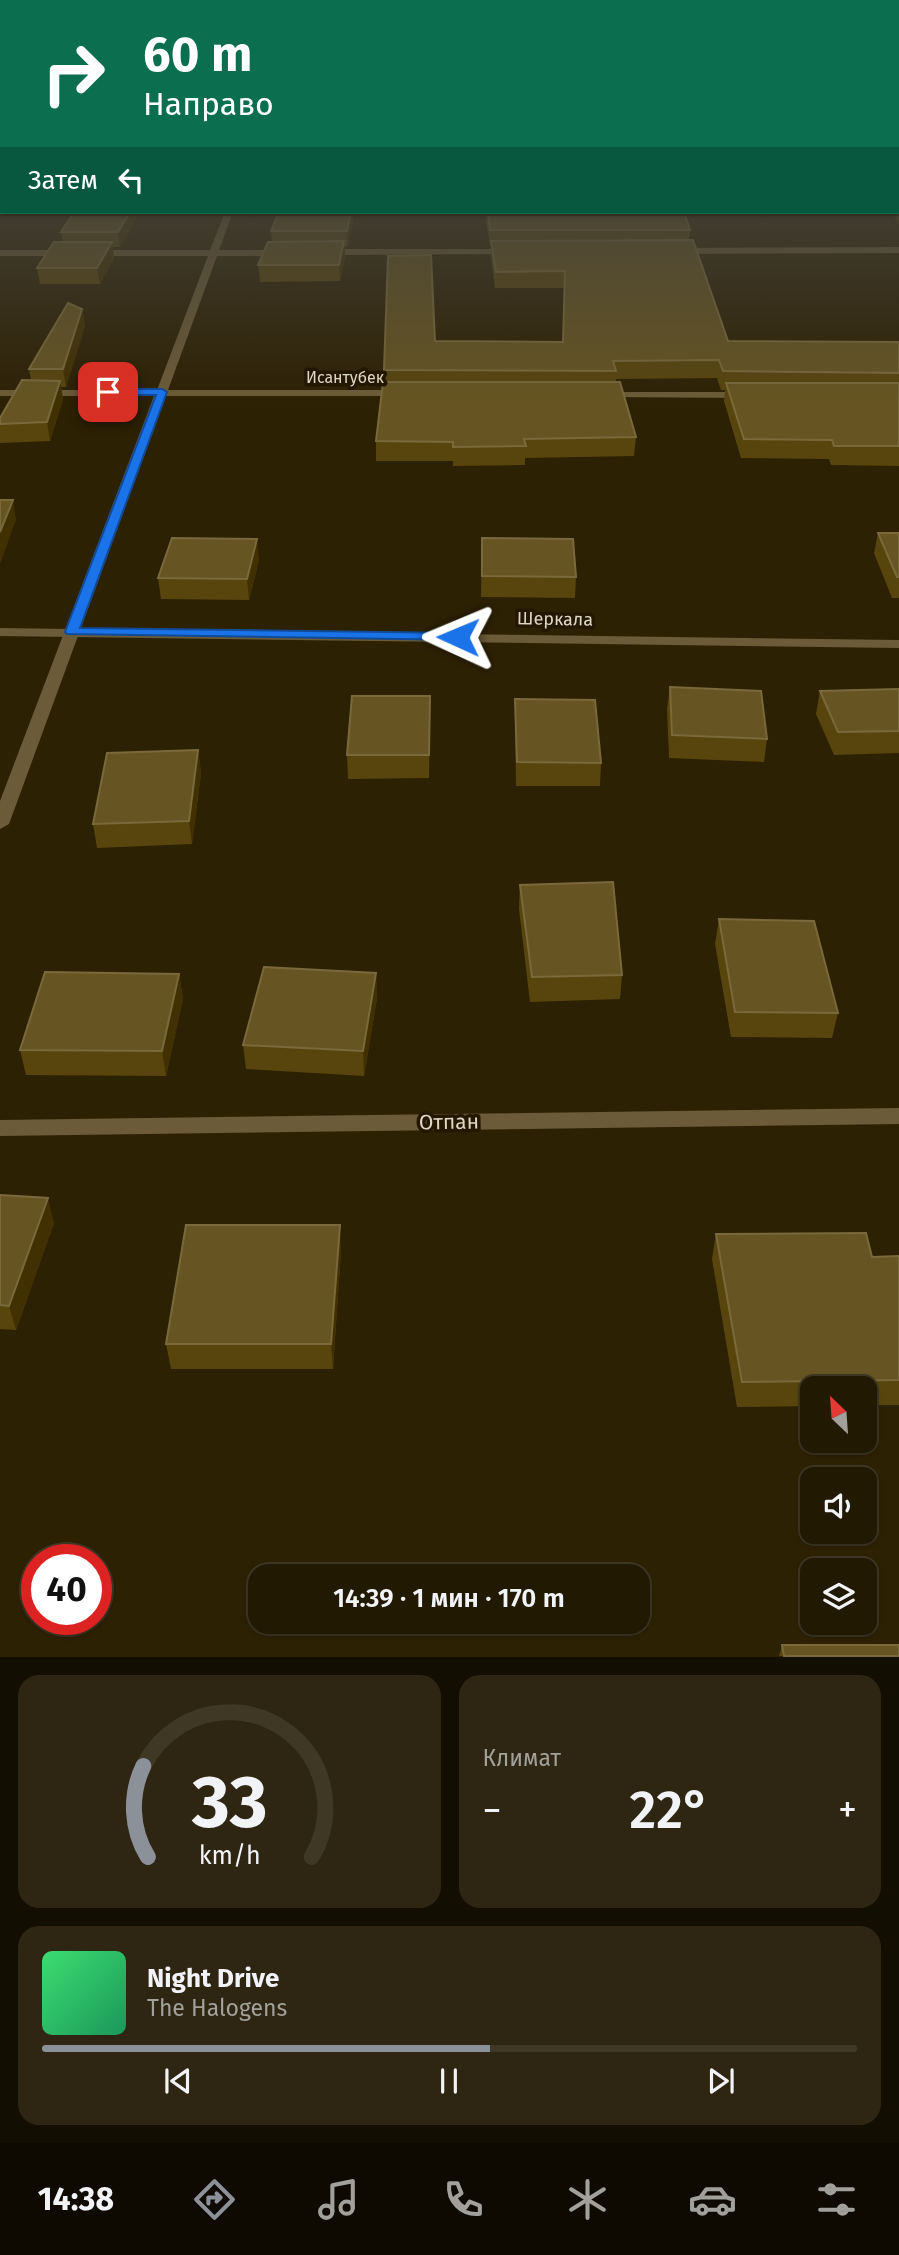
<!DOCTYPE html>
<html lang="ru">
<head>
<meta charset="utf-8">
<style>
	:root { --surface:#221903; --page:#2e2612; --text:#f1f3f6; --muted:#a2a09a; --line:#3f3825; --accent:#8c9099 }
	body { margin:0; font-family:"Fira Sans",sans-serif; background:var(--page); color:var(--text); height:100vh; display:flex; flex-direction:column; font-size:26px; white-space:nowrap }
	* { box-sizing:border-box; margin:0 }
	p { font-size:23px; color:var(--muted) }
	.icon { flex:none; width:38px; height:38px; fill:none; stroke:currentColor; stroke-width:2; stroke-linecap:round; stroke-linejoin:round }
	.map { position:relative; height:1657px; overflow:hidden }
	.sheet { display:flex; flex-direction:column; gap:18px; padding:18px; background:#130e02; flex:1 }
	.sheet>* { flex:none }
	.hud { position:absolute; left:0px; top:0px; width:900px; height:214px; box-shadow:0 2px 5px #0004,0 0 0 2px var(--line); background:#0b6e4f; color:#fff; overflow:hidden }
	.needle { width:46px; rotate:335deg }
	.tools { position:absolute; left:800px; top:1376px; display:grid; gap:14px }
	.tools a { display:grid; place-items:center; width:77px; height:77px; border-radius:14px; background:var(--surface); box-shadow:0 2px 5px #0004,0 0 0 2px var(--line); font-size:35px }
	.speed { position:absolute; left:21px; top:1544px; display:flex; gap:14px; font-size:35px; font-weight:700; text-align:center }
	.speed>* { display:grid; place-content:center; width:91px; height:91px; border-radius:50%; background:var(--surface); box-shadow:0 2px 5px #0004,0 0 0 2px var(--line); line-height:1 }
	.speed .limit { border:10px solid #d22; background:#fff; color:#111 }
	.pin { position:absolute; display:grid; place-items:center; width:60px; height:60px; color:#fff; margin:-30px; border-radius:14px; box-shadow:0 4px 10px #0006 }
	.me { position:absolute; width:77px; margin:-38px; rotate:271deg; stroke-linejoin:round; filter:drop-shadow(0 0 5px #0008) }
	.turn { display:flex; align-items:center; gap:24px; height:147px; padding:0 28px; font-size:32px }
	.turn .icon { width:91px; height:91px; stroke-width:2.5 }
	.turn b { display:block; font-size:49px; line-height:60px }
	.then { display:flex; align-items:center; height:66px; padding:0 28px; background:#0003; gap:14px; font-size:26px }
	.big { font-size:52px; font-weight:600; line-height:1.1 }
	.sheet .tile { flex:1; display:flex; flex-direction:column; justify-content:center; gap:10px; min-width:0; padding:0 24px; border-radius:21px; background:var(--page) }
	.sheet .dial { align-items:center; gap:0 }
	.dial svg { height:182px; overflow:visible; fill:none; stroke:var(--line); stroke-width:7; stroke-linecap:round; text-anchor:middle }
	.dial text { fill:var(--text); stroke:none }
	.song { display:flex; align-items:center; gap:21px }
	.cover { width:84px; height:84px; border-radius:10px; background:linear-gradient(135deg,hsl(140 70% 55%),hsl(150 70% 35%)) }
	.played { height:7px; border-radius:4px; background:linear-gradient(90deg,var(--accent) 55%,var(--line) 55%) }
	.keys { display:flex; justify-content:space-around; direction:ltr }
	.heat { display:flex; justify-content:space-between; align-items:center; font-size:38px; direction:ltr }
	.sheet .tiles { flex:1; display:grid; gap:18px; grid-template-columns:1fr 1fr }
	.tile:last-child { grid-column:span 2 }
	.trip { position:absolute; left:248px; top:1564px; width:402px; height:70px; border-radius:21px; background:var(--surface); box-shadow:0 2px 5px #0004,0 0 0 2px var(--line); font-weight:600; line-height:70px; text-align:center }
	.tab-bar { display:flex; height:112px; justify-content:space-around; align-items:center; background:#0e0a01; color:var(--muted) }
	.tab-bar .icon { width:49px; height:49px }
	.tab-bar .selected { color:var(--accent) }
	.tab-bar b { font-size:32px; color:var(--text) }
	.map>svg:first-child { display:block }
	.lines { fill:none; stroke-linecap:round; stroke-linejoin:round }
	.minor { fill:#6b5b38; fill-rule:evenodd }
	.tertiary { fill:#6b5b38; fill-rule:evenodd }
	.wall { fill:#58450e }
	.shaded-wall { fill:#413002 }
	.building { fill:#652; stroke:#79693b; stroke-width:2 }
	.route { fill:#1a73e8; stroke:#114b97; stroke-width:2 }
	.labels { text-anchor:middle; dominant-baseline:central; stroke-width:7; stroke-linejoin:round; paint-order:stroke }
	.far-street-label { font-size:16px; fill:#ded7c6; stroke:#231700 }
	.street-label { font-size:18px; fill:#ded7c6; stroke:#231700 }
	.near-street-label { font-size:21px; fill:#ded7c6; stroke:#231700 }
</style>
</head>
<body>
<div class="map">
<svg width="899" height="1657" viewBox="0 0 899 1657">
	<rect width="100%" height="100%" fill="#2d2104"/>
	<g class="lines">
		<path class="minor" d="M 225,212 L 233,212 L 219,250 L 287,250 L 292,253 L 287,256 L 217,256 L 168,390 L 406,390 L 412,393 L 406,396 L 166,396 L 9,824 L 0,829 L 0,801 L 154,396 L 0,396 L 0,390 L 157,390 L 208,256 L 0,256 L 0,250 L 210,250 Z
			M 899,247 L 899,253 L 675,254 L 670,251 L 675,248 Z
			M 514,249 L 517,250 L 517,254 L 322,255 L 317,252 L 322,249 Z
			M 598,392 L 749,392 L 755,395 L 749,398 L 602,397 L 596,394 Z
			M 899,1108 L 899,1124 L 0,1136 L 0,1120 Z"/>
		<path class="tertiary" d="M 0,628 L 899,640 L 899,648 L 0,636 Z"/>
	</g>
	<path class="wall" d="M 898,171 L 899,171 L 899,223 L 895,217 L 896,212 L 898,212 Z
		M 140,212 L 120,247 L 113,247 L 114,258 L 100,284 L 40,284 L 37,268 L 63,242 L 61,232 Z
		M 279,212 L 355,212 L 347,247 L 345,247 L 345,257 L 340,281 L 260,282 L 258,265 L 272,242 L 271,231 Z
		M 485,212 L 684,212 L 690,230 L 689,240 L 728,341 L 899,342 L 899,466 L 831,465 L 829,459 L 741,458 L 724,401 L 725,390 L 721,390 L 717,378 L 616,379 L 616,382 L 636,437 L 634,456 L 525,458 L 525,465 L 453,466 L 453,461 L 376,461 L 376,441 L 384,382 L 384,370 L 435,341 L 563,342 L 564,288 L 495,288 L 491,257 L 491,246 L 490,246 Z
		M 732,212 L 789,212 L 789,213 Z
		M 82,309 L 85,326 L 66,387 L 61,387 L 63,399 L 50,441 L 0,443 L 0,418 L 31,380 L 29,369 Z
		M 878,533 L 899,533 L 899,598 L 892,598 L 874,553 Z
		M 482,538 L 576,577 L 575,598 L 481,597 Z
		M 259,560 L 249,600 L 161,599 L 158,578 Z
		M 670,687 L 767,739 L 764,762 L 669,758 L 667,709 Z
		M 899,689 L 899,753 L 834,755 L 816,714 L 820,691 Z
		M 515,699 L 601,763 L 600,786 L 516,786 L 515,722 Z
		M 430,718 L 429,778 L 348,779 L 347,755 Z
		M 198,750 L 201,773 L 192,844 L 97,848 L 93,824 Z
		M 520,885 L 622,975 L 620,999 L 530,1002 L 519,909 Z
		M 719,919 L 838,1013 L 832,1038 L 731,1037 L 715,944 Z
		M 376,973 L 377,998 L 364,1076 L 246,1069 L 243,1045 Z
		M 179,974 L 183,999 L 166,1076 L 26,1075 L 20,1050 Z
		M 0,1195 L 54,1223 L 16,1330 L 0,1329 Z
		M 716,1234 L 872,1257 L 899,1256 L 899,1405 L 864,1405 L 864,1388 L 812,1388 L 812,1406 L 737,1407 L 712,1259 Z
		M 341,1250 L 333,1369 L 171,1369 L 166,1344 Z
		M 782,1645 L 899,1656 L 779,1656 Z"/>
	<path class="shaded-wall" d="M 2,177 L 2,195 L 0,197 L 0,180 Z
		M 130,212 L 140,212 L 120,247 L 118,232 Z
		M 351,212 L 355,212 L 347,247 L 347,231 Z
		M 344,241 L 345,257 L 340,281 L 339,265 Z
		M 112,242 L 114,258 L 100,284 L 97,268 Z
		M 82,309 L 85,326 L 66,387 L 63,369 Z
		M 60,381 L 63,399 L 50,441 L 47,422 Z
		M 13,500 L 16,520 L 0,564 L 0,532 Z
		M 257,539 L 259,560 L 249,600 L 247,579 Z
		M 198,750 L 201,773 L 192,844 L 189,821 Z
		M 376,973 L 377,998 L 364,1076 L 363,1051 Z
		M 179,974 L 183,999 L 166,1076 L 162,1051 Z
		M 48,1198 L 54,1223 L 16,1330 L 9,1306 Z
		M 340,1225 L 341,1250 L 333,1369 L 331,1344 Z"/>
	<path class="building" d="M 898,171 L 899,171 L 899,190 L 898,189 Z
		M 74,212 L 130,212 L 118,232 L 61,232 Z
		M 279,212 L 351,212 L 347,231 L 271,231 Z
		M 488,212 L 684,212 L 690,230 L 490,230 Z
		M 693,240 L 728,341 L 899,342 L 899,373 L 723,371 L 719,360 L 613,361 L 616,371 L 384,370 L 388,256 L 431,255 L 435,341 L 563,342 L 565,271 L 496,272 L 491,241 Z
		M 344,241 L 339,265 L 258,265 L 268,242 Z
		M 54,242 L 112,242 L 97,268 L 37,268 Z
		M 68,303 L 82,309 L 63,369 L 29,369 Z
		M 22,380 L 60,381 L 47,422 L 0,424 L 0,418 Z
		M 383,382 L 620,382 L 636,437 L 524,439 L 526,446 L 453,447 L 453,442 L 376,441 Z
		M 726,383 L 899,383 L 899,446 L 834,446 L 832,440 L 744,439 Z
		M 0,500 L 13,500 L 0,532 Z
		M 878,533 L 899,533 L 899,577 L 897,577 Z
		M 172,538 L 257,539 L 247,579 L 158,578 Z
		M 482,538 L 573,539 L 576,577 L 482,576 Z
		M 670,687 L 761,691 L 767,739 L 672,735 Z
		M 899,689 L 899,731 L 838,732 L 820,691 Z
		M 352,696 L 430,696 L 429,755 L 347,755 Z
		M 515,699 L 595,700 L 601,763 L 517,762 Z
		M 198,750 L 189,821 L 93,824 L 107,753 Z
		M 613,882 L 622,975 L 532,977 L 520,885 Z
		M 719,919 L 814,921 L 838,1013 L 735,1012 Z
		M 264,967 L 376,973 L 363,1051 L 243,1045 Z
		M 45,972 L 179,974 L 162,1051 L 20,1050 Z
		M 0,1195 L 48,1198 L 9,1306 L 0,1305 Z
		M 186,1225 L 340,1225 L 331,1344 L 166,1344 Z
		M 866,1233 L 872,1257 L 899,1256 L 899,1380 L 742,1382 L 716,1234 Z
		M 782,1645 L 899,1645 L 899,1656 L 784,1656 Z"/>
	<linearGradient id="sky" x2="0" y2="1"><stop stop-color="#191202"/><stop offset="0.42" stop-color="#46433a"/><stop offset="1" stop-color="#46433a" stop-opacity="0"/></linearGradient>
	<rect width="899" height="403" fill="url(#sky)"/>
	<path class="route" d="M 108,389 L 162,389 L 167,392 L 80,628 L 458,633 L 465,637 L 463,640 L 67,634 L 65,632 L 156,395 L 105,395 L 105,390 Z"/>
	<g class="labels">
		<g class="far-street-label">
			<text x="345" y="377">Исантубек</text>
		</g>
		<g class="street-label">
			<text transform="translate(555 619) rotate(1)">Шеркала</text>
		</g>
		<g class="near-street-label">
			<text transform="translate(449 1122) rotate(-1)">Отпан</text>
		</g>
	</g>
</svg>
<div class="tools">
<a><svg class="needle" viewBox="-14 -14 28 28"><path d="M0-13l5 13h-10z" fill="#e53935"/><path d="M0 13l5-13h-10z" fill="#a2a09a"/></svg></a>
<a><svg class="icon" aria-label="sound" viewBox="0 0 24 24"><path d="M4 9h4l5-4v14l-5-4H4zM17 9q2 3 0 6"/></svg></a>
<a><svg class="icon" aria-label="layers" viewBox="0 0 24 24"><path d="M12 4l9 5-9 5-9-5zM3 14l9 5 9-5"/></svg></a>
</div>
<div class="speed"><div class="limit">40</div></div>
<div class="pin" style="left:108px;top:392px;background:#d93025"><svg class="icon" aria-label="arrive" viewBox="0 0 24 24"><path d="M6 21V4h12l-3 4 3 4H6"/></svg></div>
<svg class="me" style="left:458px;top:637px" viewBox="-20 -20 40 40"><path d="M0-17L14 15 0 8-14 15z" fill="#1a73e8" stroke="#fff" stroke-width="4"/></svg>
<div class="trip">14:39 · 1 мин · 170 m</div>
<div class="hud">
<div class="turn"><svg class="icon" aria-label="right" viewBox="0 0 24 24"><path d="M7 20v-9h11M14 6l5 5-5 5"/></svg><div><b>60 m</b>Направо</div></div>
<div class="then">Затем<svg class="icon" aria-label="left" viewBox="0 0 24 24"><path d="M17 20v-9H6M10 6l-5 5 5 5"/></svg></div>
</div>
</div>
<section class="sheet">
<div class="tiles">
<div class="tile dial"><svg viewBox="0 0 100 80">
<path d="M14 69A42 42 0 1 1 86 69"/>
<path d="M14 69A42 42 0 0 1 12 29" stroke="#8c9099"/>
<text x="50" y="56" font-size="32" font-weight="700">33</text>
<text x="50" y="72" font-size="11">km/h</text>
</svg></div>
<div class="tile"><p>Климат</p>
<div class="heat"><a>−</a><b class="big">22°</b><a>+</a></div>
</div>
<div class="tile">
<div class="song"><i class="cover"></i><div><b>Night Drive</b><p>The Halogens</p></div></div>
<div class="played"></div>
<div class="keys"><svg class="icon" aria-label="previous" viewBox="0 0 24 24"><path d="M18 5L8 12l10 7zM5 5v14"/></svg><svg class="icon" aria-label="pause" viewBox="0 0 24 24"><path d="M8 5v14M16 5v14"/></svg><svg class="icon" aria-label="next" viewBox="0 0 24 24"><path d="M6 5l10 7-10 7zM19 5v14"/></svg></div>
</div>
</div>
</section>
<nav class="tab-bar">
<b>14:38</b>
<svg class="icon selected" aria-label="directions" viewBox="0 0 24 24"><path d="M12 3l9 9-9 9-9-9zM9 14v-3h6M13 9l2 2-2 2"/></svg>
<svg class="icon" aria-label="music" viewBox="0 0 24 24"><path d="M9 18V5l10-2v13"/><circle cx="6" cy="18" r="3"/><circle cx="16" cy="16" r="3"/></svg>
<svg class="icon" aria-label="phone" viewBox="0 0 24 24"><path d="M5 4h4l2 5-3 2q2 4 5 5l2-3 5 2v4C11 20 4 13 5 4z"/></svg>
<svg class="icon" aria-label="climate" viewBox="0 0 24 24"><path d="M12 3v18M4 7l16 10M4 17L20 7"/></svg>
<svg class="icon" aria-label="car" viewBox="0 0 24 24"><path d="M5 17H2v-5l4-1 3-4h7l3 4 3 1v5h-3M9 17h6M6 11h13"/><circle cx="7" cy="17" r="2"/><circle cx="17" cy="17" r="2"/></svg>
<svg class="icon" aria-label="filters" viewBox="0 0 24 24"><path d="M4 7h16M4 17h16"/><circle cx="9" cy="7" r="2"/><circle cx="15" cy="17" r="2"/></svg>
</nav>
</body>
</html>
